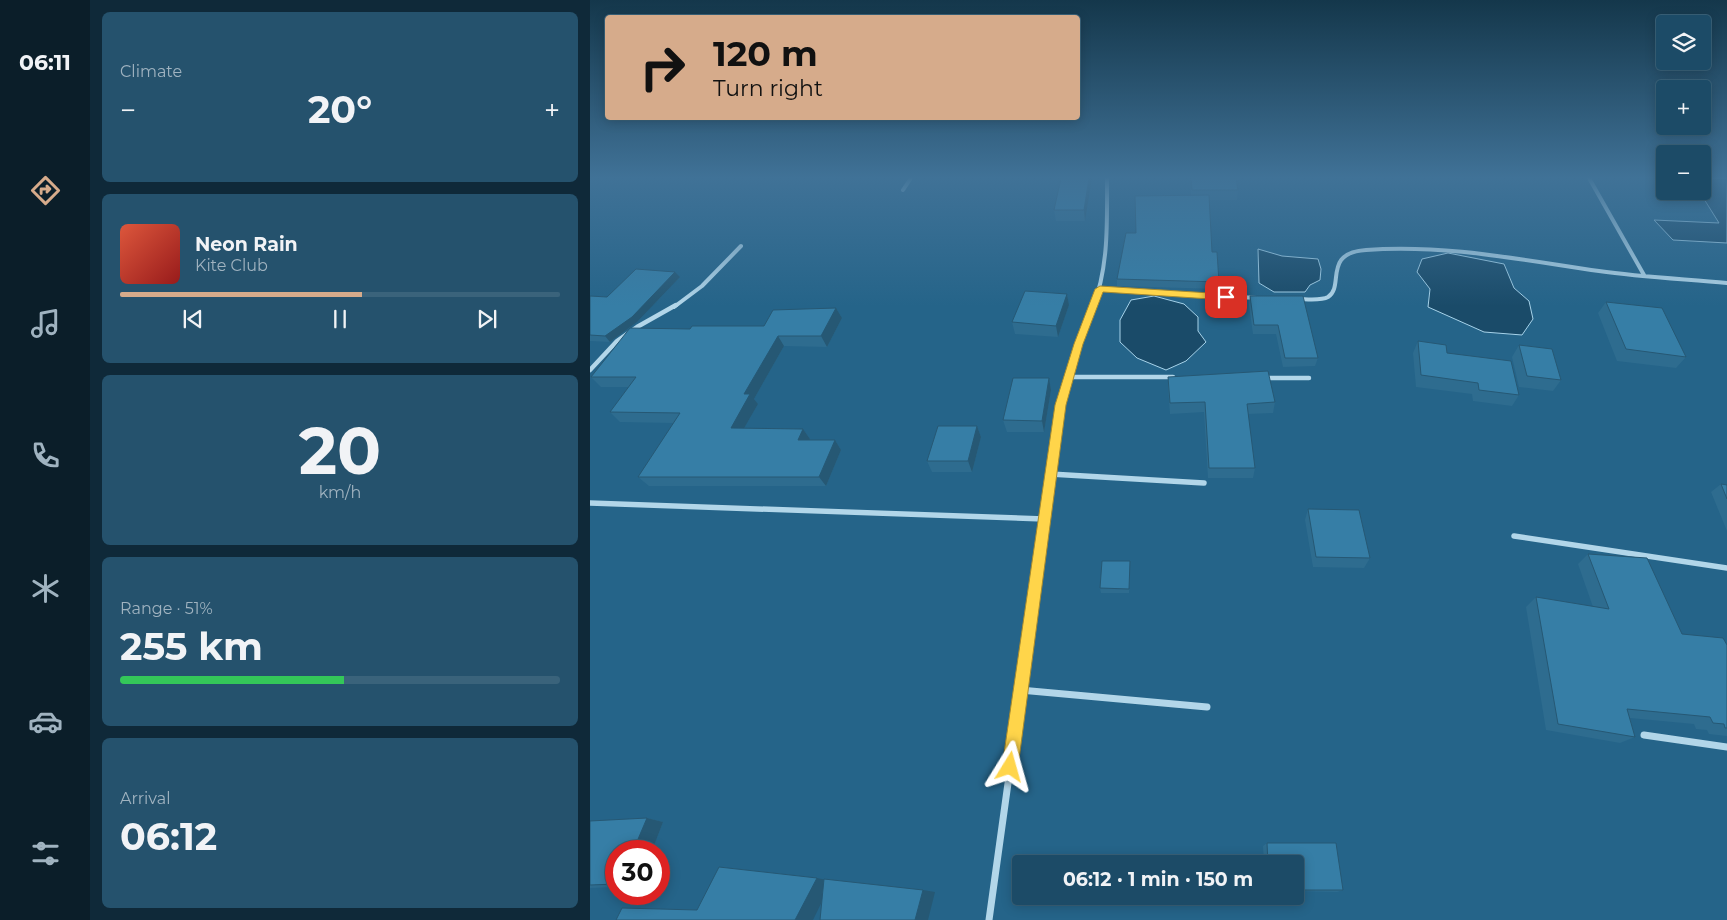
<!DOCTYPE html>
<html lang="en">
<head>
<meta charset="utf-8">
<style>
	:root { --surface:#1c4b67; --page:#25526d; --text:#f1f3f6; --muted:#a0b3c0; --line:#3a637b; --accent:#d6ab8b }
	body { margin:0; font-family:Montserrat,sans-serif; background:var(--page); color:var(--text); height:100vh; display:flex; flex-direction:column; font-size:19px; white-space:nowrap }
	* { box-sizing:border-box; margin:0 }
	p { font-size:16px; color:var(--muted) }
	.icon { flex:none; width:28px; height:28px; fill:none; stroke:currentColor; stroke-width:2; stroke-linecap:round; stroke-linejoin:round }
	.map { position:relative; flex:1; overflow:hidden }
	.panel { display:flex; flex-direction:column; gap:12px; padding:12px; background:#0f2939; width:500px }
	.panel>* { flex:none }
	.top-card { position:absolute; left:15px; top:15px; width:475px; height:105px; border-radius:5px; box-shadow:0 2px 12px #0003,0 0 0 1px var(--line); background:#d6ab8b; color:#111; overflow:hidden }
	.buttons { position:absolute; left:1066px; top:15px; display:grid; gap:10px }
	.buttons a { display:grid; place-items:center; width:55px; height:55px; border-radius:5px; background:var(--surface); box-shadow:0 2px 12px #0003,0 0 0 1px var(--line); font-size:25px }
	.speed { position:absolute; left:15px; top:840px; display:flex; gap:10px; font-size:25px; font-weight:700; text-align:center }
	.speed>* { display:grid; place-content:center; width:65px; height:65px; border-radius:50%; background:var(--surface); box-shadow:0 2px 12px #0003,0 0 0 1px var(--line); line-height:1 }
	.speed .limit { border:8px solid #d22; background:#fff; color:#111 }
	.pin { position:absolute; display:grid; place-items:center; width:42px; height:42px; color:#fff; margin:-21px; border-radius:10px; box-shadow:0 2px 8px #0006 }
	.me { position:absolute; width:55px; margin:-28px; rotate:8deg; stroke-linejoin:round; filter:drop-shadow(0 0 4px #0008) }
	.turn { display:flex; align-items:center; gap:18px; height:105px; padding:0 25px; font-size:22px }
	.turn .icon { width:65px; height:65px; stroke-width:2.5 }
	.turn b { display:block; font-size:35px; line-height:42px }
	.big { font-size:38px; font-weight:700; line-height:1.1 }
	.panel .tile { flex:1; display:flex; flex-direction:column; justify-content:center; gap:8px; min-width:0; padding:0 18px; border-radius:8px; background:var(--page) }
	.panel .dial { align-items:center; gap:0 }
	.dial b { font-size:65px; line-height:1 }
	.song { display:flex; align-items:center; gap:15px }
	.cover { width:60px; height:60px; border-radius:8px; background:linear-gradient(135deg,hsl(10 70% 55%),hsl(0 70% 35%)) }
	.played { height:5px; border-radius:2px; background:linear-gradient(90deg,var(--accent) 55%,var(--line) 55%) }
	.keys { display:flex; justify-content:space-around; direction:ltr }
	.heat { display:flex; justify-content:space-between; align-items:center; font-size:28px; direction:ltr }
	.charge { height:8px; border-radius:4px; background:linear-gradient(90deg,#34c759 51%,var(--line) 0) }
	.trip { position:absolute; left:422px; top:855px; width:292px; height:50px; border-radius:5px; background:var(--surface); box-shadow:0 2px 12px #0003,0 0 0 1px var(--line); font-weight:700; line-height:50px; text-align:center }
	main { display:flex; flex:1; min-height:0 }
	.tab-bar { display:flex; flex-direction:column; width:90px; justify-content:space-around; align-items:center; background:#0b1e29; color:var(--muted) }
	.tab-bar .icon { width:35px; height:35px }
	.tab-bar .on { color:var(--accent) }
	.tab-bar b { font-size:22px; color:var(--text) }
	.map>svg:first-child { display:block }
	.water { fill:#1a4b69; stroke:#a7d3ea }
	.lines { fill:none; stroke-linecap:round; stroke-linejoin:round }
	.minor-far3 { stroke:#b2d6e9; stroke-width:4 }
	.minor-far2 { stroke:#b2d6e9; stroke-width:4.5 }
	.minor-far1 { stroke:#b2d6e9; stroke-width:5.5 }
	.minor { stroke:#b2d6e9; stroke-width:7 }
	.wall { fill:#2e6c8f }
	.shaded-wall { fill:#265874 }
	.building { fill:#367ea6; stroke:#265874 }
	.route { fill:#ffd54a; stroke:#a68a30 }
</style>
</head>
<body>
<main>
<nav class="tab-bar">
<b>06:11</b>
<svg class="icon on" aria-label="directions" viewBox="0 0 24 24"><path d="M12 3l9 9-9 9-9-9zM9 14v-3h6M13 9l2 2-2 2"/></svg>
<svg class="icon" aria-label="music" viewBox="0 0 24 24"><path d="M9 18V5l10-2v13"/><circle cx="6" cy="18" r="3"/><circle cx="16" cy="16" r="3"/></svg>
<svg class="icon" aria-label="phone" viewBox="0 0 24 24"><path d="M5 4h4l2 5-3 2q2 4 5 5l2-3 5 2v4C11 20 4 13 5 4z"/></svg>
<svg class="icon" aria-label="climate" viewBox="0 0 24 24"><path d="M12 3v18M4 7l16 10M4 17L20 7"/></svg>
<svg class="icon" aria-label="car" viewBox="0 0 24 24"><path d="M5 17H2v-5l4-1 3-4h7l3 4 3 1v5h-3M9 17h6M6 11h13"/><circle cx="7" cy="17" r="2"/><circle cx="17" cy="17" r="2"/></svg>
<svg class="icon" aria-label="filters" viewBox="0 0 24 24"><path d="M4 7h16M4 17h16"/><circle cx="9" cy="7" r="2"/><circle cx="15" cy="17" r="2"/></svg>
</nav>
<section class="panel">
<div class="tile"><p>Climate</p>
<div class="heat"><a>−</a><b class="big">20°</b><a>+</a></div>
</div>
<div class="tile">
<div class="song"><i class="cover"></i><div><b>Neon Rain</b><p>Kite Club</p></div></div>
<div class="played"></div>
<div class="keys"><svg class="icon" aria-label="previous" viewBox="0 0 24 24"><path d="M18 5L8 12l10 7zM5 5v14"/></svg><svg class="icon" aria-label="pause" viewBox="0 0 24 24"><path d="M8 5v14M16 5v14"/></svg><svg class="icon" aria-label="next" viewBox="0 0 24 24"><path d="M6 5l10 7-10 7zM19 5v14"/></svg></div>
</div>
<div class="tile dial"><b>20</b><p>km/h</p></div>
<div class="tile"><p>Range · 51%</p><b class="big">255 km</b><div class="charge"></div></div>
<div class="tile"><p>Arrival</p><b class="big">06:12</b></div>
</section>
<div class="map">
<svg width="1137" height="920" viewBox="0 0 1137 920">
	<rect width="100%" height="100%" fill="#256489"/>
	<path class="water" d="M 1113,178 L 1137,178 L 1137,243 L 1083,240 L 1064,220 L 1129,223 L 1109,191 L 1112,191 Z
		M 668,249 L 692,256 L 728,259 L 731,269 L 730,280 L 720,285 L 715,292 L 684,292 L 669,283 Z
		M 858,253 L 914,264 L 924,288 L 939,301 L 943,319 L 932,335 L 894,332 L 838,307 L 840,289 L 827,272 L 832,259 Z
		M 564,296 L 594,304 L 608,317 L 608,331 L 616,342 L 596,361 L 576,370 L 547,358 L 530,342 L 530,320 L 541,300 Z"/>
	<g class="lines">
		<path class="minor-far3" d="M 999,178 L 1054,275
			M 313,190 L 321,178
			M 510,289 L 667,298
			M 708,299 C 716,299 731,301 738,297 C 755,286 732,253 776,250 C 854,244 932,260 1009,271 C 1051,277 1094,279 1137,283
			M 84,307 L 112,286 L 151,246
			M 503,307 C 519,266 517,221 517,178"/>
		<path class="minor-far2" d="M 0,370 L 27,341 L 47,327 L 86,305
			M 479,377 L 583,377
			M 674,378 L 719,378
			M 462,468 L 471,405 L 488,344 L 503,305"/>
		<path class="minor-far1" d="M 460,474 L 614,483
			M 0,503 L 454,519
			M 924,536 L 1137,568
			M 434,669 L 462,466"/>
		<path class="minor" d="M 430,690 L 617,707
			M 1054,735 L 1137,747
			M 399,920 L 434,668"/>
	</g>
	<path class="wall" d="M 502,178 L 495,221 L 466,221 L 464,210 Z
		M 601,178 L 646,178 L 648,190 L 647,200 L 619,200 L 622,252 L 629,282 L 628,289 L 527,286 L 527,279 L 546,233 L 601,195 Z
		M 90,277 L 47,322 L 20,342 L 0,341 L 0,296 L 17,297 Z
		M 477,294 L 479,305 L 468,337 L 425,334 L 422,322 Z
		M 660,296 L 728,358 L 725,366 L 693,367 L 686,334 L 663,334 L 659,305 Z
		M 1016,302 L 1096,357 L 1086,368 L 1027,361 L 1008,313 Z
		M 246,308 L 252,318 L 237,347 L 194,346 L 164,399 L 168,404 L 154,428 L 213,429 L 220,439 L 220,440 L 245,440 L 251,450 L 236,486 L 59,486 L 48,477 L 84,423 L 30,422 L 20,412 L 39,387 L 11,387 L 1,377 L 100,329 L 174,326 Z
		M 828,341 L 857,353 L 929,395 L 922,406 L 883,401 L 882,394 L 826,387 L 823,353 Z
		M 929,345 L 971,380 L 963,391 L 929,387 L 922,357 Z
		M 578,377 L 685,402 L 683,413 L 658,414 L 665,468 L 663,478 L 618,478 L 614,412 L 580,414 L 578,388 Z
		M 459,378 L 461,390 L 454,432 L 417,432 L 413,420 Z
		M 387,426 L 391,437 L 382,472 L 342,472 L 337,461 Z
		M 1131,484 L 1137,485 L 1137,531 L 1121,492 Z
		M 718,509 L 780,558 L 774,568 L 723,567 L 715,520 Z
		M 998,554 L 1092,634 L 1137,645 L 1137,736 L 1119,734 L 1117,730 L 1106,729 L 1104,724 L 1040,718 L 1045,737 L 1030,743 L 956,730 L 936,607 L 946,597 L 1003,607 L 988,564 Z
		M 540,566 L 539,593 L 511,593 L 510,588 Z
		M 57,818 L 73,822 L 62,851 L 26,851 L 26,887 L 0,888 L 0,821 Z
		M 677,843 L 753,890 L 747,892 L 706,891 L 706,864 L 674,864 L 673,846 Z"/>
	<path class="shaded-wall" d="M 499,178 L 502,178 L 495,221 L 494,210 Z
		M 85,272 L 90,277 L 47,322 L 20,342 L 15,336 Z
		M 477,294 L 479,305 L 468,337 L 466,326 Z
		M 246,308 L 252,318 L 237,347 L 231,336 Z
		M 188,336 L 194,346 L 164,399 L 168,404 L 149,437 L 141,428 L 154,394 Z
		M 459,378 L 461,390 L 454,432 L 452,421 Z
		M 387,426 L 391,437 L 382,472 L 378,461 Z
		M 213,429 L 220,439 L 215,450 L 208,440 Z
		M 245,440 L 251,450 L 236,486 L 229,477 Z
		M 57,818 L 73,822 L 62,851 L 43,851 Z
		M 227,878 L 242,881 L 223,920 L 205,920 Z
		M 333,890 L 345,892 L 338,920 L 325,920 Z"/>
	<path class="building" d="M 471,178 L 499,178 L 494,210 L 464,210 Z
		M 601,178 L 646,178 L 648,190 L 602,190 Z
		M 619,195 L 622,252 L 627,252 L 629,282 L 527,279 L 536,233 L 546,233 L 545,196 Z
		M 46,269 L 85,272 L 42,317 L 15,336 L 0,335 L 0,296 L 17,297 Z
		M 435,291 L 477,294 L 466,326 L 422,322 Z
		M 660,296 L 713,296 L 728,358 L 695,358 L 688,325 L 664,325 Z
		M 1016,302 L 1072,308 L 1096,357 L 1036,349 Z
		M 246,308 L 231,336 L 188,336 L 154,394 L 160,394 L 141,428 L 213,429 L 208,440 L 245,440 L 229,477 L 48,477 L 90,413 L 20,412 L 46,377 L 1,377 L 40,328 L 100,329 L 102,326 L 174,326 L 183,310 Z
		M 828,341 L 856,345 L 857,353 L 921,361 L 929,395 L 889,390 L 888,383 L 831,375 Z
		M 929,345 L 962,349 L 971,380 L 937,376 Z
		M 678,371 L 685,402 L 657,404 L 665,468 L 619,468 L 615,402 L 580,403 L 578,377 Z
		M 423,378 L 459,378 L 452,421 L 413,420 Z
		M 348,426 L 387,426 L 378,461 L 337,461 Z
		M 1131,484 L 1137,485 L 1137,499 Z
		M 718,509 L 769,510 L 780,558 L 726,557 Z
		M 998,554 L 1057,558 L 1092,634 L 1133,638 L 1137,645 L 1137,728 L 1135,728 L 1134,724 L 1123,723 L 1120,717 L 1037,709 L 1045,737 L 968,724 L 946,597 L 1019,609 Z
		M 512,561 L 540,561 L 539,589 L 510,588 Z
		M 57,818 L 43,851 L 26,851 L 26,884 L 0,885 L 0,821 Z
		M 677,843 L 746,843 L 753,890 L 706,890 L 706,864 L 678,864 Z
		M 129,867 L 227,878 L 205,920 L 26,920 L 32,908 L 107,910 Z
		M 234,879 L 333,890 L 325,920 L 230,920 Z"/>
	<linearGradient id="sky" x2="0" y2="1"><stop stop-color="#14374b"/><stop offset="0.58" stop-color="#407297"/><stop offset="1" stop-color="#407297" stop-opacity="0"/></linearGradient>
	<rect width="1137" height="306" fill="url(#sky)"/>
	<path class="route" d="M 510,286 L 636,294 L 641,297 L 636,300 L 513,292 L 493,344 L 476,405 L 428,767 L 425,772 L 420,775 L 414,772 L 412,767 L 465,405 L 484,344 L 505,289 Z"/>
</svg>
<div class="buttons">
<a><svg class="icon" aria-label="layers" viewBox="0 0 24 24"><path d="M12 4l9 5-9 5-9-5zM3 14l9 5 9-5"/></svg></a>
<a>+</a>
<a>−</a>
</div>
<div class="speed"><div class="limit">30</div></div>
<div class="pin" style="left:636px;top:297px;background:#d93025"><svg class="icon" aria-label="arrive" viewBox="0 0 24 24"><path d="M6 21V4h12l-3 4 3 4H6"/></svg></div>
<svg class="me" style="left:420px;top:767px" viewBox="-20 -20 40 40"><path d="M0-17L14 15 0 8-14 15z" fill="#ffd54a" stroke="#fff" stroke-width="4"/></svg>
<div class="trip">06:12 · 1 min · 150 m</div>
<div class="top-card">
<div class="turn"><svg class="icon" aria-label="right" viewBox="0 0 24 24"><path d="M7 20v-9h11M14 6l5 5-5 5"/></svg><div><b>120 m</b>Turn right</div></div>
</div>
</div>
</main>
</body>
</html>
